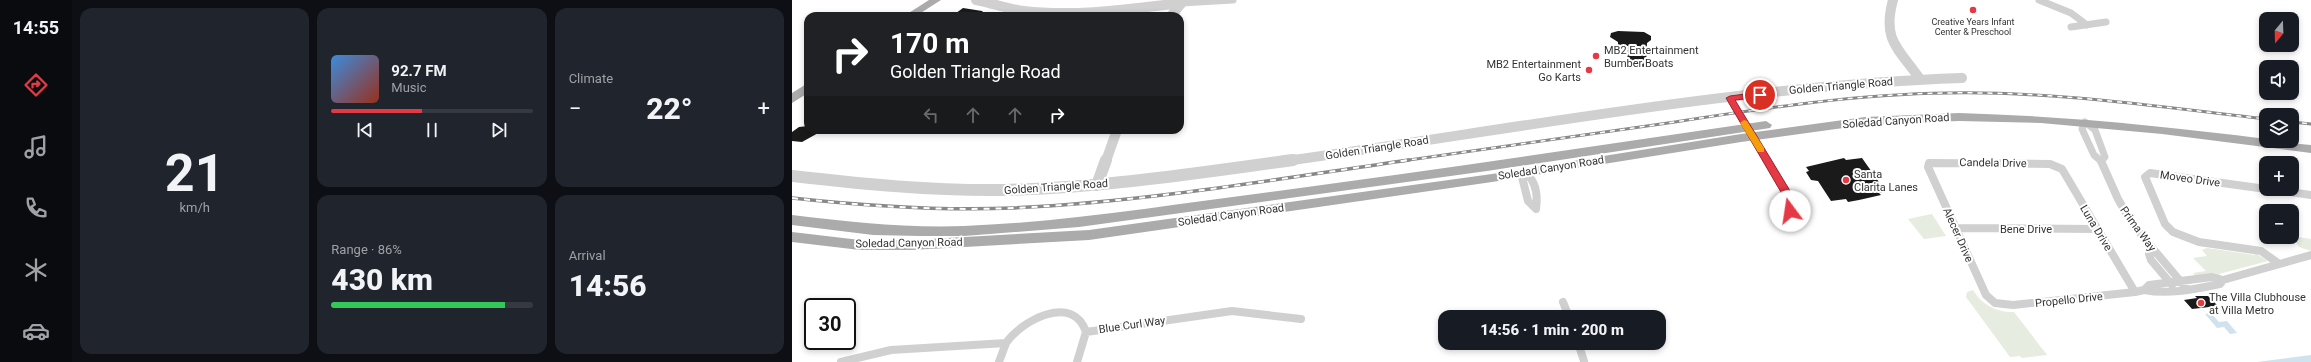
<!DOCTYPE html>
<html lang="en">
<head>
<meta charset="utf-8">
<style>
	:root { --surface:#171b24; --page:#20242c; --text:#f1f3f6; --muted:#9ea1a6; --line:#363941; --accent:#e63946 }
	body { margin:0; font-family:Roboto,sans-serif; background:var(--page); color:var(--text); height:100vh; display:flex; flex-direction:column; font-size:15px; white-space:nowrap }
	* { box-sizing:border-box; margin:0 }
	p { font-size:13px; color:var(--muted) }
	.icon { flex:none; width:22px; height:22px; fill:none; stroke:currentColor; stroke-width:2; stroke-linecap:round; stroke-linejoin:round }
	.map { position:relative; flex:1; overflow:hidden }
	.sheet { display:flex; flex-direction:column; gap:8px; padding:8px; background:#0d0f14; width:720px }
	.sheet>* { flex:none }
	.top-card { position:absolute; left:12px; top:12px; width:380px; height:122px; border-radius:12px; box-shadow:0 2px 6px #0003; background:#202124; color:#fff; overflow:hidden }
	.needle { width:26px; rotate:199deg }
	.tools { position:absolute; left:1467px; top:12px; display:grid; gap:8px }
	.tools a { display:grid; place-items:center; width:40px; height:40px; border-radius:8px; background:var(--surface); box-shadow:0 2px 6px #0003; font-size:20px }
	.speed { position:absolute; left:12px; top:298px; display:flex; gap:8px; font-size:20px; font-weight:700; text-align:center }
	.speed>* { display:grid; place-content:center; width:52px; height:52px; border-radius:50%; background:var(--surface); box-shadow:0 2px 6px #0003; line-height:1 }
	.speed .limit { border:2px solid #111; border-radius:6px; background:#fff; color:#111 }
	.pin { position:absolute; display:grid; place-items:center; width:34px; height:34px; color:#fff; margin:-17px; border:2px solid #fff; border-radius:50%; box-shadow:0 1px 4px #0007 }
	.me { position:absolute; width:44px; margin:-22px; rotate:346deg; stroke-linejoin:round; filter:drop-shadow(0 0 3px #0008) }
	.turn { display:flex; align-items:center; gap:14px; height:84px; padding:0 20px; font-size:18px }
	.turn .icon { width:52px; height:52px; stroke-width:2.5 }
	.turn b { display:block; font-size:28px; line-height:34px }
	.lanes { display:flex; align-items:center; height:38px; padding:0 20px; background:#0003; justify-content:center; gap:20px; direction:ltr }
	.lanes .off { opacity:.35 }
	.big { font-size:30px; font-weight:800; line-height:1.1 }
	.sheet .tile { flex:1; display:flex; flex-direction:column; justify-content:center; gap:6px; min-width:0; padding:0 14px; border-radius:12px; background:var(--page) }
	.sheet .dial { align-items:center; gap:0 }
	.dial b { font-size:52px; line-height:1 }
	.song { display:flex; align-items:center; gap:12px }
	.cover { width:48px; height:48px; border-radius:6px; background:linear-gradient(135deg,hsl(210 70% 55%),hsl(10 70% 35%)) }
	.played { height:4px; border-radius:2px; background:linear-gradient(90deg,var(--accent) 45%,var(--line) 45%) }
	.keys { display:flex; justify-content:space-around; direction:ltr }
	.heat { display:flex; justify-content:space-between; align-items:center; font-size:22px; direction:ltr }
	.charge { height:6px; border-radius:3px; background:linear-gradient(90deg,#34c759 86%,var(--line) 0) }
	.sheet .tiles { flex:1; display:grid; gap:8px; grid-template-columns:repeat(3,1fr) }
	.tile:first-child { grid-row:span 2 }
	.trip { position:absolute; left:646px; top:310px; width:228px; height:40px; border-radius:12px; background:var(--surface); box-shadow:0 2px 6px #0003; font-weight:800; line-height:40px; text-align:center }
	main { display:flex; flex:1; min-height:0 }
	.tabs { display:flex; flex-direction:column; width:72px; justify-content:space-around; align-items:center; background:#090b0e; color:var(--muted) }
	.tabs .icon { width:28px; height:28px }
	.tabs .current { color:var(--accent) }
	.tabs b { font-size:18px; color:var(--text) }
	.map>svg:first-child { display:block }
	.green { fill:#e6ecdf }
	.water { fill:#cfe2ee }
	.building { fill:#1a1a1a }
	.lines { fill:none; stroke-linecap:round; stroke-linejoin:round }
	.minor-far1 { stroke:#d0d0d0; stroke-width:7 }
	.minor { stroke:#d0d0d0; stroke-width:8 }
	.tertiary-far1 { stroke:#d0d0d0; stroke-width:10 }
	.tertiary { stroke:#d0d0d0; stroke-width:12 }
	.primary { fill:#ababab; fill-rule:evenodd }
	.rail-far1-casing { stroke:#888; stroke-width:3 }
	.rail-casing { stroke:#888; stroke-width:3.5 }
	.rail-far1 { stroke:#fff; stroke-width:1.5; stroke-dasharray:5; stroke-linecap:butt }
	.rail { stroke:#fff; stroke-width:2; stroke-dasharray:6; stroke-linecap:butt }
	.route { fill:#e63946; stroke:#96252e }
	.slow { fill:#f59e0b }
	.poi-dot { fill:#e63946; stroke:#fff; stroke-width:1.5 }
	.labels { text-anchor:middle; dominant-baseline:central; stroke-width:4; stroke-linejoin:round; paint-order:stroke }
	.far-poi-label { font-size:9px; fill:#333; stroke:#fff }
	.poi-label { font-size:11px; fill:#333; stroke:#fff; text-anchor:start }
	.street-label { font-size:11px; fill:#333; stroke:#fff }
</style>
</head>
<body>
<main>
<nav class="tabs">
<b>14:55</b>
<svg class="icon current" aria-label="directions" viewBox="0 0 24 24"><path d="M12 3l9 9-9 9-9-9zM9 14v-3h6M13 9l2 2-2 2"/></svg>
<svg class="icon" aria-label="music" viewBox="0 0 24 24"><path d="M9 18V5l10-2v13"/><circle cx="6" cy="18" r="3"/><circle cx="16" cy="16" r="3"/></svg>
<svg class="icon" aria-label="phone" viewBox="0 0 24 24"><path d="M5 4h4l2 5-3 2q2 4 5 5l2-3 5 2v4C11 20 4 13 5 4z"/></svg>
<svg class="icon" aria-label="climate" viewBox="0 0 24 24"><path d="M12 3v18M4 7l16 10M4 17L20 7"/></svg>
<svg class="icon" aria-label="car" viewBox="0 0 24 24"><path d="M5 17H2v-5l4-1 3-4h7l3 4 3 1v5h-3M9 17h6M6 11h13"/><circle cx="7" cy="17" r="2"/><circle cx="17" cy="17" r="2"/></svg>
</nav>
<section class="sheet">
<div class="tiles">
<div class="tile dial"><b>21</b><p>km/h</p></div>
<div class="tile">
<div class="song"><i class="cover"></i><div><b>92.7 FM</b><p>Music</p></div></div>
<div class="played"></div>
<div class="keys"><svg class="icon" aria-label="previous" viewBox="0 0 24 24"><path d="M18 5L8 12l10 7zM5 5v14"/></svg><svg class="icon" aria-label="pause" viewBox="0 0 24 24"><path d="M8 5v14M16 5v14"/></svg><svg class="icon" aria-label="next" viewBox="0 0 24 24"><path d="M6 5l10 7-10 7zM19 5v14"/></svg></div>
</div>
<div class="tile"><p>Climate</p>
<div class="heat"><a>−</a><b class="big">22°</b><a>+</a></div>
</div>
<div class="tile"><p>Range · 86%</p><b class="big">430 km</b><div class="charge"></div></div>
<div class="tile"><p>Arrival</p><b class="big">14:56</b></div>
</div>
</section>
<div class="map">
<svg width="1519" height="362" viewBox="0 0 1519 362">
	<rect width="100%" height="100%" fill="#fff"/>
	<path class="green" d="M 1140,214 L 1154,236 L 1132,239 L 1116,219 Z
		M 1500,236 L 1519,239 L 1519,251 L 1507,247 Z
		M 1415,248 L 1463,255 L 1463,253 L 1476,261 L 1427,274 L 1429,276 L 1403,276 L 1401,273 L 1414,271 L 1401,258 L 1415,256 L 1410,250 Z
		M 1181,290 C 1190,305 1205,313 1222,312 L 1255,355 L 1230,358 L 1228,356 L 1218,357 L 1174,297 L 1175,292 Z"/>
	<path class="water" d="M 1419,313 L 1427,322 L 1435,321 L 1445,333 L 1438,334 L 1432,327 L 1425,328 L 1413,314 Z
		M 1519,355 L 1519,362 L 1465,362 Z"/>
	<path class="building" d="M 171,8 L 190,11 L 191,12 L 185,16 L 160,16 Z
		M 826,31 L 852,32 L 859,36 L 859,40 L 855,43 L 854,67 L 835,66 L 836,46 L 826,46 L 826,42 L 818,37 L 819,33 Z
		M 16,126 L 16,130 L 28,132 L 10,142 L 0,141 L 0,132 L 7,127 Z
		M 1052,158 L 1054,160 L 1070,158 L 1094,192 L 1087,193 L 1089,195 L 1067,200 L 1056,202 L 1054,199 L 1039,201 L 1026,181 L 1019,180 L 1014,172 L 1017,171 L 1014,167 Z
		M 1403,296 L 1416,296 L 1426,306 L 1400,309 L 1392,300 L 1405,298 Z"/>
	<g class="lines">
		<path class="minor-far1" d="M 1247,0 L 1279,13 L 1295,25
			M 389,3 L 441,0
			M 1279,27 L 1314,22
			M 938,99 L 975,161
			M 1293,122 L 1303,130 L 1313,157 L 1309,161 L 1302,155 L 1290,129 Z"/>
		<path class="minor" d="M 975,160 L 998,199 L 998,222
			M 1309,161 L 1326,199 L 1341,225 L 1395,289
			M 1137,163 L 1258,164 L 1270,169 L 1343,292 L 1221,305 L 1203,303 L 1194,295 L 1136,167 Z
			M 733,172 C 744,181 746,195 744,209 L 736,201 L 730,177 Z
			M 1474,189 L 1358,173 L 1353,177 L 1373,224 L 1381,232 L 1407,242 L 1469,251 L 1486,263
			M 1477,189 L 1519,195
			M 1163,228 L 1304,229
			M 1360,248 L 1357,254 L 1359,260 L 1380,285
			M 1420,277 L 1431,280 L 1428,284 C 1403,289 1378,295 1352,290 L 1357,285 Z
			M 1431,280 L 1519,255
			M 1343,292 L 1352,290
			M 771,302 L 777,317
			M 786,343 L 792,361
			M 49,362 L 99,350 L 214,343 C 230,320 281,293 294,332 L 440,311 L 509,319
			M 207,362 L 214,343
			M 285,362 L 294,332"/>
		<path class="tertiary-far1" d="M 184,0 C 200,3 216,9 232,11 C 284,17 337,9 389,3
			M 1101,0 C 1090,40 1106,48 1128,79
			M 379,16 L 392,0
			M 314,161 L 325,130
			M 494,161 C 718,130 943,86 1170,78"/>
		<path class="tertiary" d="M 0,176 C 70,184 141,191 212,190 C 309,188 405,173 501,160
			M 305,185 L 314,160"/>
		<path class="primary" d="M 137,0 L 149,0 L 124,16 L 112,16 Z
			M 16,83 L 16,93 L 0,103 L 0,93 Z
			M 1167,113 C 1270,116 1372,126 1474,139 L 1474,141 L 1519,145 L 1519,153 L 1370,134 L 1249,123 L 1167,121 L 1073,125 L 949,142 L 700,182 L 297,240 L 119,250 L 68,250 L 0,242 L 0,232 L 68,240 L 119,240 L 297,230 L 700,174 L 949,134 L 1073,117 Z
			M 974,121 L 980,125 L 978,128 L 695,171 L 287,227 L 172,236 L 128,236 L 81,235 L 0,225 L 0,215 C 57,222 114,228 172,226 C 277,222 382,204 486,191 C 649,169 811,145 974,121 Z"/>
		<g class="rail-far1-casing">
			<path id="rail-far1" d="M 1500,122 L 1519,124
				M 610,161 C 701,148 792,135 883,122 C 974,108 1064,94 1156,93 C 1263,91 1368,107 1474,119"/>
		</g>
		<g class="rail-casing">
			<path id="rail" d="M 0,198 C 74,206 147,211 221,208 C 354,202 485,179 617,160"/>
		</g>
		<use href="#rail-far1" class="rail-far1"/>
		<use href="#rail" class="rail"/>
	</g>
	<path class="route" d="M 968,92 L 972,95 L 970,97 L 943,100 L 1003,199 L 1003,211 L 998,214 L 993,211 L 993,199 L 934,98 L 938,96 Z"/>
	<path class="slow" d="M 952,120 L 955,121 L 972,148 L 972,152 L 966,152 L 948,123 Z"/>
	<g class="poi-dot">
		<circle cx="1181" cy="10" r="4"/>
		<circle cx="804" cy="56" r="4"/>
		<circle cx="797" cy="70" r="4"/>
		<circle cx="1054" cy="180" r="4"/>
		<circle cx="1409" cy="303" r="4"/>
	</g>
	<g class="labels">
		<g class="far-poi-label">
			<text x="1181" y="22">Creative Years Infant<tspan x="1181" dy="10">Center &amp; Preschool</tspan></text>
		</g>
		<g class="poi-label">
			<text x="812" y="50">MB2 Entertainment<tspan x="812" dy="13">Bumber Boats</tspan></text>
			<text x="789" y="64" text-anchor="end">MB2 Entertainment<tspan x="789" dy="13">Go Karts</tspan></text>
			<text x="1062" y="174">Santa<tspan x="1062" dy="13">Clarita Lanes</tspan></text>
			<text x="1417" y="297">The Villa Clubhouse<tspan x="1417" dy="13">at Villa Metro</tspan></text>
		</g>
		<g class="street-label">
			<text transform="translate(1049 86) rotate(-5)">Golden Triangle Road</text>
			<text transform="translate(1104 121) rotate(-4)">Soledad Canyon Road</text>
			<text transform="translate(585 148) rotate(-9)">Golden Triangle Road</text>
			<text transform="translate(1201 163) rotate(1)">Candela Drive</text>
			<text transform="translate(759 168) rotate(-9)">Soledad Canyon Road</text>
			<text transform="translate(1398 179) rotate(8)">Moveo Drive</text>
			<text transform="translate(264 187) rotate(-4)">Golden Triangle Road</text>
			<text transform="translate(439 215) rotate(-8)">Soledad Canyon Road</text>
			<text transform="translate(1304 228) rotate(59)">Luna Drive</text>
			<text x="1234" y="229">Bene Drive</text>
			<text transform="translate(1346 229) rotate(54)">Prima Way</text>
			<text transform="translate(1166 235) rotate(66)">Alecer Drive</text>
			<text transform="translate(117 243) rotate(-1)">Soledad Canyon Road</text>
			<text transform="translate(1277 300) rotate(-6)">Propello Drive</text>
			<text transform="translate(340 325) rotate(-8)">Blue Curl Way</text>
		</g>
	</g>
</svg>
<div class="tools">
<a><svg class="needle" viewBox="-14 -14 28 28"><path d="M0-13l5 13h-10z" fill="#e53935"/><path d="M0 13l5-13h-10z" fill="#9ea1a6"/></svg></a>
<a><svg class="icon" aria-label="sound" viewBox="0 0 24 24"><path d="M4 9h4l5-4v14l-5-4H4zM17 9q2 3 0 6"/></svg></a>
<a><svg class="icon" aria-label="layers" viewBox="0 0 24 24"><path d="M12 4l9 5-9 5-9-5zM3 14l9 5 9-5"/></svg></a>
<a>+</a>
<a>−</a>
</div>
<div class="speed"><div class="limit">30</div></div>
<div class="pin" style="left:968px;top:95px;background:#d93025"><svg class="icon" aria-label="arrive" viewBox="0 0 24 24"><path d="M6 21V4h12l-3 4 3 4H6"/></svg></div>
<svg class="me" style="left:998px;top:211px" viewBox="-20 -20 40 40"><circle r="19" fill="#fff"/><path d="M0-13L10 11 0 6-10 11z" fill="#e63946"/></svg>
<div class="trip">14:56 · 1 min · 200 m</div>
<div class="top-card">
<div class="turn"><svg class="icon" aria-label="right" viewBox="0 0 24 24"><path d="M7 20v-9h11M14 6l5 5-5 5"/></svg><div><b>170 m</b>Golden Triangle Road</div></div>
<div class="lanes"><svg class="icon off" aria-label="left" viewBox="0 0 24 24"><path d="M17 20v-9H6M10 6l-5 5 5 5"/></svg><svg class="icon off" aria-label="ahead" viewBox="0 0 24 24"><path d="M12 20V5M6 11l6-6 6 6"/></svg><svg class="icon off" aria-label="ahead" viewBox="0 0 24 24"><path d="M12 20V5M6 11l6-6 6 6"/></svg><svg class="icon" aria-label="right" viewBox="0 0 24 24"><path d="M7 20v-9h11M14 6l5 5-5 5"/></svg></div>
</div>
</div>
</main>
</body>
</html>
